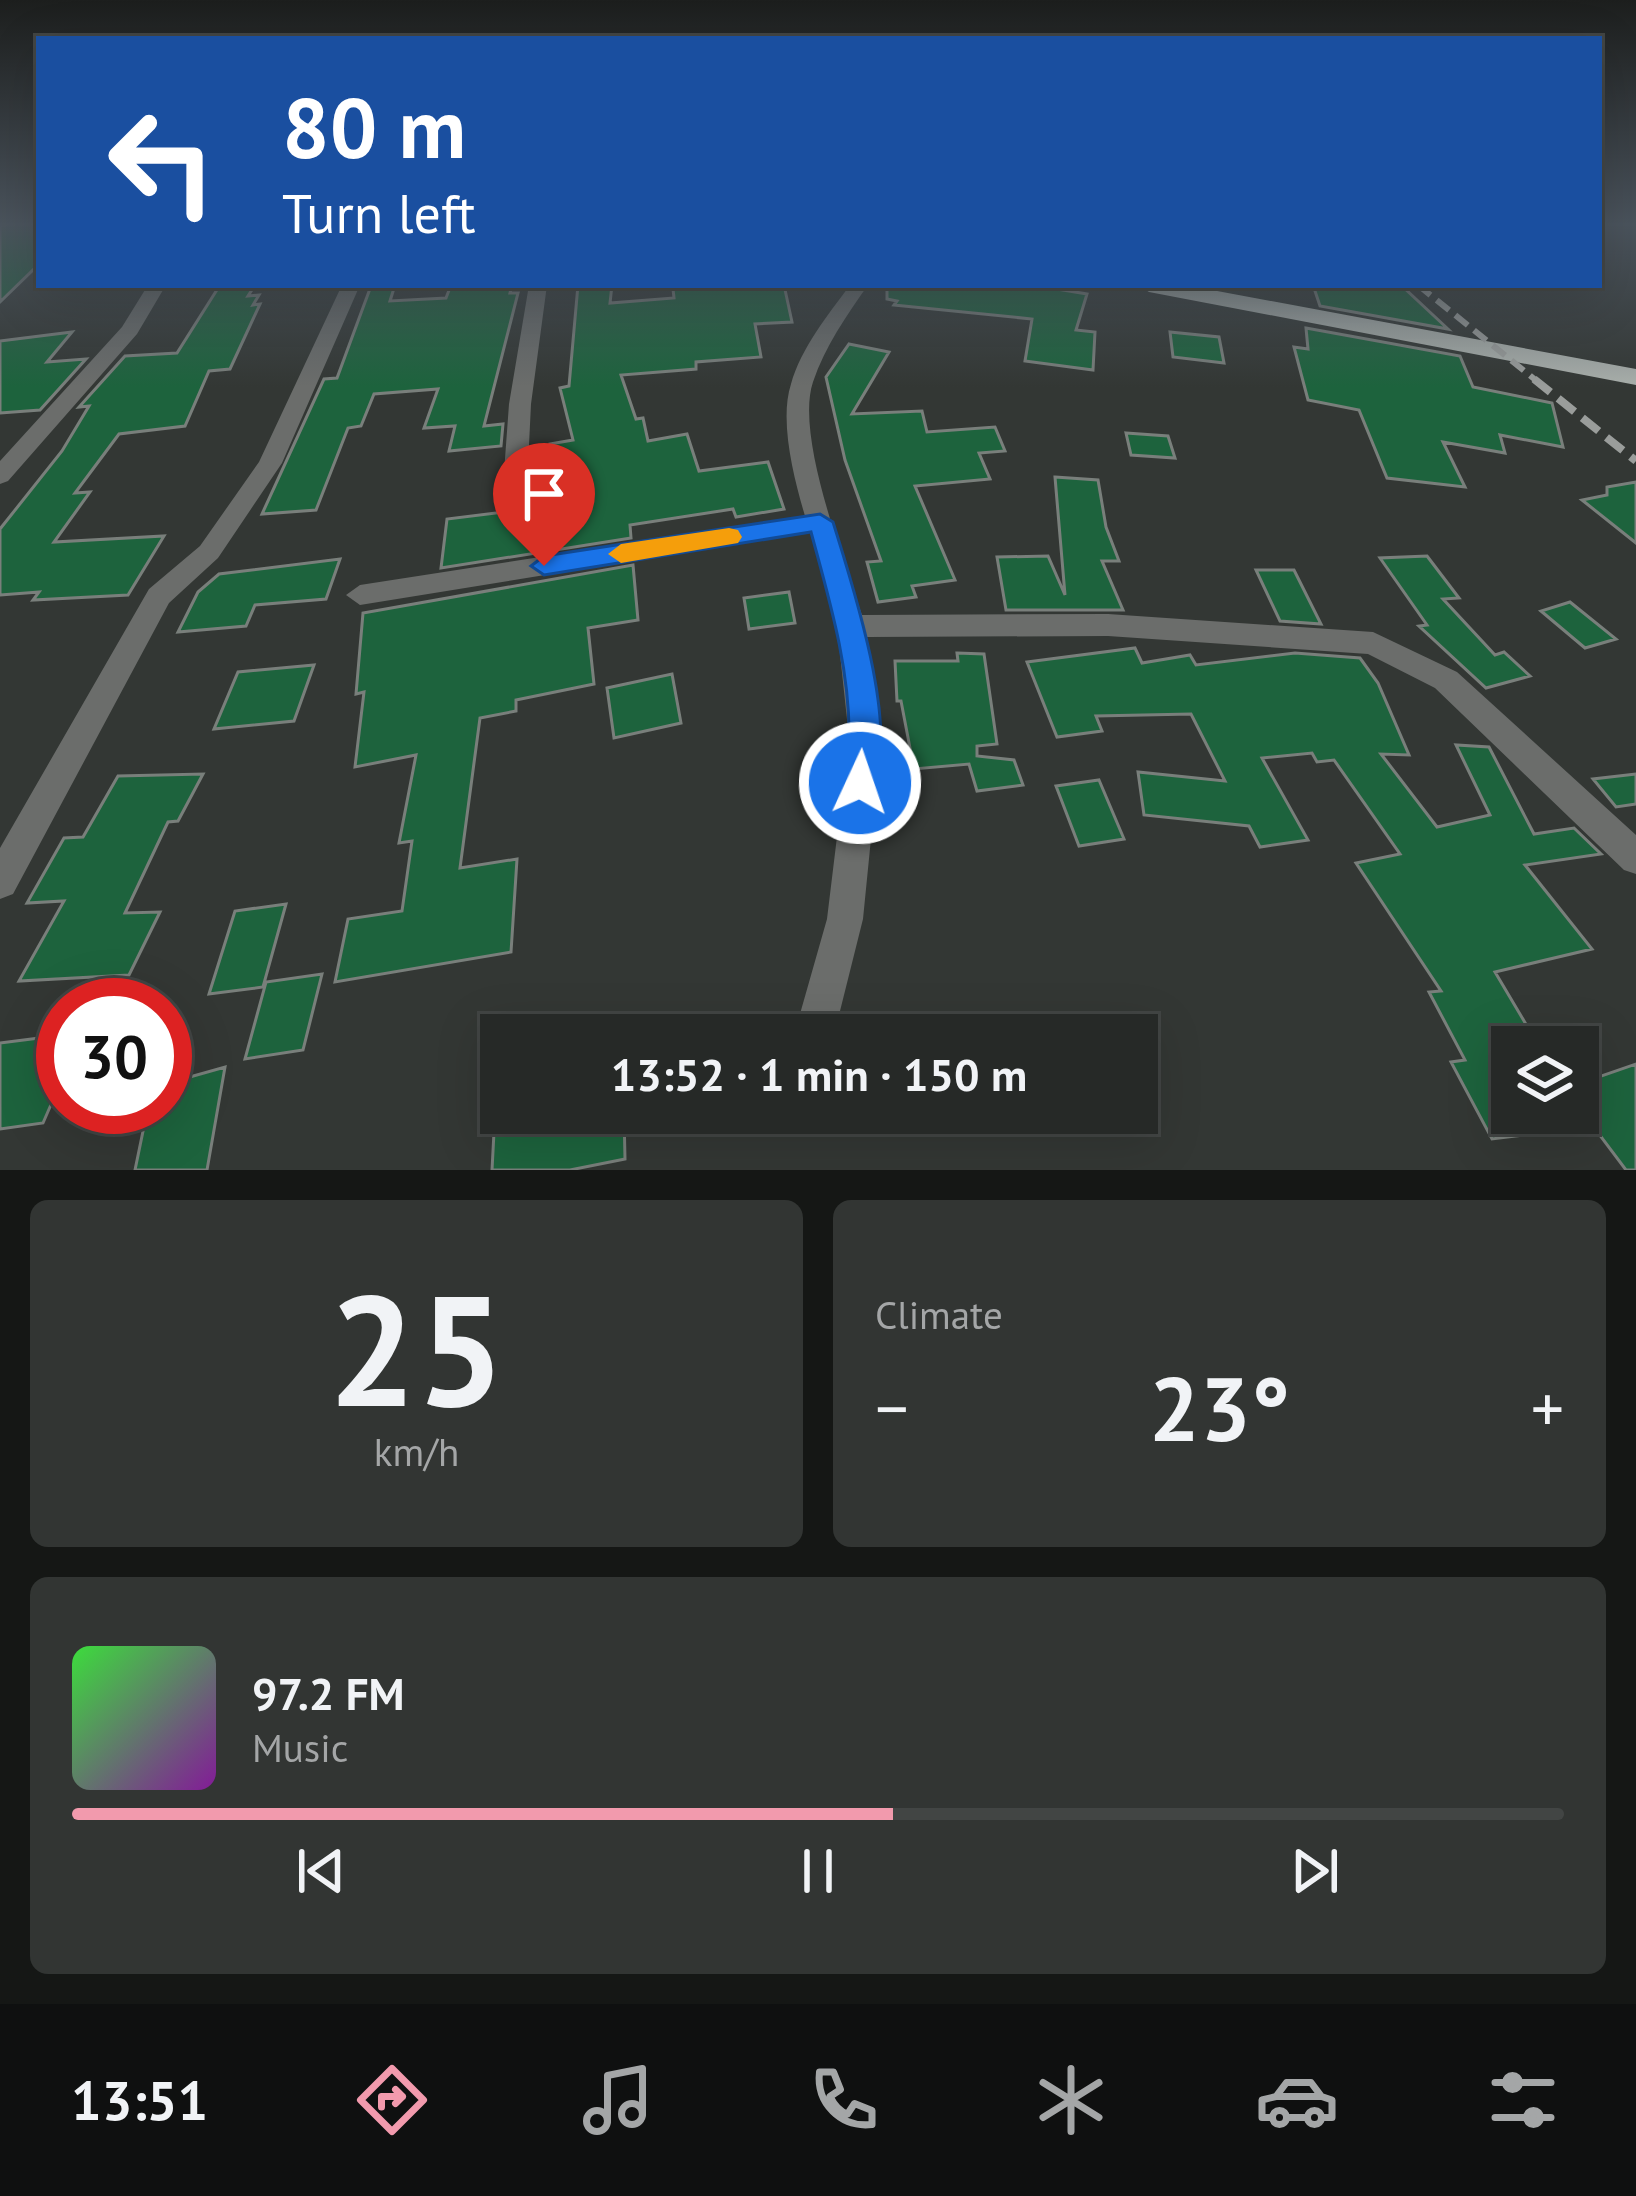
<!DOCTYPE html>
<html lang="en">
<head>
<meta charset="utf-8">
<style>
	:root { --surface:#262927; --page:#323533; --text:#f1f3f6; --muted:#a4a6a7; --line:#424544; --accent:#f29aad }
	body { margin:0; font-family:"PT Sans",sans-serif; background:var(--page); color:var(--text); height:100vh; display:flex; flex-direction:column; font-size:45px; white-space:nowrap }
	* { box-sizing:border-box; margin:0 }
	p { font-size:39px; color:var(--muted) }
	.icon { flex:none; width:66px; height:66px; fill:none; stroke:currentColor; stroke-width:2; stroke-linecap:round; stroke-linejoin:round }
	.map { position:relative; height:1170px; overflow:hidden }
	.sheet { display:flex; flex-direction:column; gap:30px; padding:30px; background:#151715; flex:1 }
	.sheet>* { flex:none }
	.guide { position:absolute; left:36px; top:36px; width:1566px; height:252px; border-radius:0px; box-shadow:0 12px 48px #0002,0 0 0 3px var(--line); background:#1a4fa0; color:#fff; overflow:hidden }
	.controls { position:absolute; left:1491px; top:1026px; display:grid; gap:24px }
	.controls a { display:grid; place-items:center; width:108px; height:108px; border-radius:0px; background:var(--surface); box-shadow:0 12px 48px #0002,0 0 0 3px var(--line); font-size:60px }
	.speed { position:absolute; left:36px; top:978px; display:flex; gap:24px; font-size:60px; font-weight:700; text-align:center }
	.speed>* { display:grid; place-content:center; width:156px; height:156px; border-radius:50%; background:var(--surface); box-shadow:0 12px 48px #0002,0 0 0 3px var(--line); line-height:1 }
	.speed .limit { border:18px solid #d22; background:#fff; color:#111 }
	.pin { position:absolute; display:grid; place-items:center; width:102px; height:102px; color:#fff; margin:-123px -51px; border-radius:50% 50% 50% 0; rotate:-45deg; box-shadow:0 0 12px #0007 }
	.pin .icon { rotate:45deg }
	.me { position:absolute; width:132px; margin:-66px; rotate:3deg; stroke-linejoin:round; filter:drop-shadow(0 0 9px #0008) }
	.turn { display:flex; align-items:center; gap:42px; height:252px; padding:0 48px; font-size:54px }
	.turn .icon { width:156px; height:156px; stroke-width:2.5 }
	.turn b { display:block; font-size:84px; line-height:102px }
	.big { font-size:90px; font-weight:700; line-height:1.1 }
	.sheet .card { flex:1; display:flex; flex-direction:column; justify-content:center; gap:18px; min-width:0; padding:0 42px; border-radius:18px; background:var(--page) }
	.sheet .dial { align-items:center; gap:0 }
	.dial b { font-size:156px; line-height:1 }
	.song { display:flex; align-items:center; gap:36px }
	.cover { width:144px; height:144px; border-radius:18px; background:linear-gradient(135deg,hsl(120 70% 55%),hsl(290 70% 35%)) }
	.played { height:12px; border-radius:6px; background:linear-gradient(90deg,var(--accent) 55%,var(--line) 55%) }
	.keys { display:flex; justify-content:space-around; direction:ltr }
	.heat { display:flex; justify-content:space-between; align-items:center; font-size:66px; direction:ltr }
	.sheet .tiles { flex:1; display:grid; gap:30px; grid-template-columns:1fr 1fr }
	.card:last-child { grid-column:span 2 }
	.trip { position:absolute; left:480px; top:1014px; width:678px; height:120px; border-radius:0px; background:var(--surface); box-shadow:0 12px 48px #0002,0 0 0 3px var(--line); font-weight:700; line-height:120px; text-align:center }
	.tabs { display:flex; height:192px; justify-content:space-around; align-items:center; background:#0f1010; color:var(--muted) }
	.tabs .icon { width:84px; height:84px }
	.tabs .current { color:var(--accent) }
	.tabs b { font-size:54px; color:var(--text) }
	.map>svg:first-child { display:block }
	.building { fill:#1d633d; stroke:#797f7b; stroke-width:3 }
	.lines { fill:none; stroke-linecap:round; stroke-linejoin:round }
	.minor { fill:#6b6d6b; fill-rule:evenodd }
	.trunk { fill:#a8aeaa; fill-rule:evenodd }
	.rail-far1 { stroke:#9a9d9b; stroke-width:6; stroke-dasharray:16 8; stroke-linecap:butt }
	.rail { stroke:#9a9d9b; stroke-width:8; stroke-dasharray:21 10; stroke-linecap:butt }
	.route { fill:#1a73e8; stroke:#114b97; stroke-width:3 }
	.slow { fill:#f59e0b }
</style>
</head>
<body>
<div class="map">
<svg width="1636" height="1170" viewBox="0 0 1636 1170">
	<rect width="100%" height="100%" fill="#333734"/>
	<path class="building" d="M 39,224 L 39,264 L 0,302 L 0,225 Z
		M 220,285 L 255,285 L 248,296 L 259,295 L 253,305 L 260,304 L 230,369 L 209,371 L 185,426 L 119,434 L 75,493 L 90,492 L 54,542 L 164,536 L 128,595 L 33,600 L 39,592 L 0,595 L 0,529 L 62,451 L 89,406 L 79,407 L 125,356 L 177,353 Z
		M 395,285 L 390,301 L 446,298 L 451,285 L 512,285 L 510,293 L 518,293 L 484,426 L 503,424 L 501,446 L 449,451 L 455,426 L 424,428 L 438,389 L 374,394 L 361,426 L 348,428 L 316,510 L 262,514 L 324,379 L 337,378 L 371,286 Z
		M 578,285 L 612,285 L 610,303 L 674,298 L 673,289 L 784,285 L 792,322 L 755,324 L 761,357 L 696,362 L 696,369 L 621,375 L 636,419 L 643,418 L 648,441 L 687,434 L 699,471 L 768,462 L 784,509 L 736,517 L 733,509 L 630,525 L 631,538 L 441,568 L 447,519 L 512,511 L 537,504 L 537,495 L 556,492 L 550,444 L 573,440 L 560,388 L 569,386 Z
		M 887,285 L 1033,285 L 1087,294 L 1076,330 L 1095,332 L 1093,370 L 1025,361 L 1032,319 L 894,305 L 897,301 L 887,299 Z
		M 1313,285 L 1403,287 L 1448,329 L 1320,306 Z
		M 1306,328 L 1460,356 L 1473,387 L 1552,403 L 1563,447 L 1500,435 L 1505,453 L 1443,442 L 1465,487 L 1387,478 L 1359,410 L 1308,400 L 1294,347 L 1308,349 Z
		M 72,332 L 47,362 L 86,359 L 40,410 L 0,413 L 0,341 Z
		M 1170,332 L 1219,337 L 1224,363 L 1173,357 Z
		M 849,344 L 889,352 L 852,414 L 922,411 L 927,432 L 995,427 L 1005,451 L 979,453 L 990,479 L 915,486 L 955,580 L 912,586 L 916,597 L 878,602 L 867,562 L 881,561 L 845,460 L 826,377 Z
		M 1126,433 L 1168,436 L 1175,458 L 1131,455 Z
		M 1055,477 L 1098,480 L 1106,527 L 1119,561 L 1102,561 L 1123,610 L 1006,610 L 997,557 L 1048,556 L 1065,595 Z
		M 1636,482 L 1636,543 L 1582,500 L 1607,495 L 1607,487 Z
		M 1427,556 L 1459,598 L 1443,599 L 1495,655 L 1504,652 L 1530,676 L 1486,688 L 1419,626 L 1427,625 L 1380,558 Z
		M 340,559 L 326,599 L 255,605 L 246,626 L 178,632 L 198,592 L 219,574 Z
		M 633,565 L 638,620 L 588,628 L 594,684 L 516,700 L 516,711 L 480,718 L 460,868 L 517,859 L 511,952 L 335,982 L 348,919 L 402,911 L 412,841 L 399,843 L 416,755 L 355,767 L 364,692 L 356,694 L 363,613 Z
		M 1256,570 L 1294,570 L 1321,624 L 1280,621 Z
		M 789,592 L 795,623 L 749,629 L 744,598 Z
		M 1570,602 L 1616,639 L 1585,648 L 1541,611 Z
		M 1135,648 L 1142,663 L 1190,655 L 1196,665 L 1295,653 L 1360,658 L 1378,683 L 1409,755 L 1381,754 L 1437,827 L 1490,815 L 1456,745 L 1489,747 L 1534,834 L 1574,828 L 1601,854 L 1525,865 L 1592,949 L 1495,972 L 1530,1031 L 1512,1033 L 1512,1113 L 1578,1113 L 1578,1084 L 1636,1064 L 1636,1170 L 1626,1170 L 1593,1126 L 1492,1139 L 1451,1062 L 1465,1060 L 1429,992 L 1441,991 L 1356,863 L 1400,854 L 1334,760 L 1317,762 L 1312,753 L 1262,758 L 1308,840 L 1260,847 L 1249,826 L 1144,815 L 1138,772 L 1225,781 L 1191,714 L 1096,716 L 1102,731 L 1057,737 L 1027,662 Z
		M 957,653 L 984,654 L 997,744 L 977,746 L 977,756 L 1014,760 L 1023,785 L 977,791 L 969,764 L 914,769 L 901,701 L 897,701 L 895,661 L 958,661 Z
		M 314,665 L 294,721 L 214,729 L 238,672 Z
		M 672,674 L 681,723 L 614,738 L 607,688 Z
		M 203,774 L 178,821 L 168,822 L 125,913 L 160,912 L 129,975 L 19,981 L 64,901 L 27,903 L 64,838 L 83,837 L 118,776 Z
		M 1636,774 L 1636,804 L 1616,807 L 1593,779 Z
		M 1099,780 L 1124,839 L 1079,846 L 1056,786 Z
		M 286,904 L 263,987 L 209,994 L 235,911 Z
		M 322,974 L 303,1050 L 245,1059 L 266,982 Z
		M 63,1035 L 63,1077 L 43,1123 L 0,1129 L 0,1043 Z
		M 225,1067 L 207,1170 L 135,1170 L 148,1107 L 165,1107 L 165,1084 Z
		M 495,1113 L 624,1113 L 625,1159 L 570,1170 L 492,1170 Z"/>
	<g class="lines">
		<path class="minor" d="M 148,285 L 166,285 L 137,334 L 8,481 L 0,484 L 0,461 L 122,327 Z
			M 342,285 L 360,285 L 282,463 L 218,558 L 169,603 L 13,894 L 0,899 L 0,848 L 149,589 L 200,546 L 259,462 Z
			M 529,285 L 547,285 L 531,404 L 527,486 L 515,494 L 503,486 L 509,404 Z
			M 850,285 L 868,285 C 847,315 825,346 813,382 C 795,435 844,560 862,615 L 1108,614 L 1373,632 L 1457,672 L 1636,835 L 1636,874 L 1624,870 L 1435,688 L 1368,654 L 1108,636 L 867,637 L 881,738 L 863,919 L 834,1035 L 794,1035 L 827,919 L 849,738 L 837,626 L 810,532 L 360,605 L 346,595 L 360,585 L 805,516 C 794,479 779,421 791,384 C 801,348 828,315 850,285 Z"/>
		<path class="trunk" d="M 1138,285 L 1185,285 L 1636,369 L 1636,385 L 1149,292 Z"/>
		<path class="rail-far1" d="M 1418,285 L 1538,382"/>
		<path class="rail" d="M 1534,379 L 1636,461"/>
	</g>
	<linearGradient id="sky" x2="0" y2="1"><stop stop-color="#1c1e1d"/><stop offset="0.58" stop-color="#4a535c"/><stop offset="1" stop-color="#4a535c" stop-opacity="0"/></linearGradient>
	<rect width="1636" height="387" fill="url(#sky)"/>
	<path class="route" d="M 820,514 L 833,522 C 853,587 901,731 872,793 L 860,798 L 848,793 C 840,775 849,757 849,738 C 850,668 829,599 811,532 L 544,575 L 531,566 L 544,556 Z"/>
	<path class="slow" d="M 729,528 L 738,530 L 742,537 L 738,543 L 621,563 L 608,554 L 621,544 Z"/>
</svg>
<div class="controls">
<a><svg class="icon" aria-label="layers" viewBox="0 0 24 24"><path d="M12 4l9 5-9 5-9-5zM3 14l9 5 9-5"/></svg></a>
</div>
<div class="speed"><div class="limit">30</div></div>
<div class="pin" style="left:544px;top:566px;background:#d93025"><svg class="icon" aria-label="arrive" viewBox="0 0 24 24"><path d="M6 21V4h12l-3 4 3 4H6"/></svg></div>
<svg class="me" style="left:860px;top:783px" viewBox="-20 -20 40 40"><circle r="17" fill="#1a73e8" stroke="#fff" stroke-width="3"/><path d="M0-11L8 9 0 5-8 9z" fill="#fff"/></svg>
<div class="trip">13:52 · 1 min · 150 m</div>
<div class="guide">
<div class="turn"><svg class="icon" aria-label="left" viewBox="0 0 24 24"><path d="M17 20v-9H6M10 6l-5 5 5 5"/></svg><div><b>80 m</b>Turn left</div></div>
</div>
</div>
<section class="sheet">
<div class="tiles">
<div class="card dial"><b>25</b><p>km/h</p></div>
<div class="card"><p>Climate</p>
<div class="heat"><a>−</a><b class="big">23°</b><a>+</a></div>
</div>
<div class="card">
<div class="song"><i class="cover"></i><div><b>97.2 FM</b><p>Music</p></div></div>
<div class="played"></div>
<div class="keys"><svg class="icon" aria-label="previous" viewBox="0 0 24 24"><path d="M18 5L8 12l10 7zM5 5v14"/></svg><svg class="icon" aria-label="pause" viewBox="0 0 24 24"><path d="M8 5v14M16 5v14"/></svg><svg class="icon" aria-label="next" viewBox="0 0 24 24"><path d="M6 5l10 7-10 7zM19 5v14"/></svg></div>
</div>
</div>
</section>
<nav class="tabs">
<b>13:51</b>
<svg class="icon current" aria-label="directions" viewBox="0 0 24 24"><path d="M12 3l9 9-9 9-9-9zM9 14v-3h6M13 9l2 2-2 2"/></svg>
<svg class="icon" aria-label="music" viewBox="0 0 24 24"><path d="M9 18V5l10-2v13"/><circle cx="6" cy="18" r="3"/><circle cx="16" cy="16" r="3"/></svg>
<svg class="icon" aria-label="phone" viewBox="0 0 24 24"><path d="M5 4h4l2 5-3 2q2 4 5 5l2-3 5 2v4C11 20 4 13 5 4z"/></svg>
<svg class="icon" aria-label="climate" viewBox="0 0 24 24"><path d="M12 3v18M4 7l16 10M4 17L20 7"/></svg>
<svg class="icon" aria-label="car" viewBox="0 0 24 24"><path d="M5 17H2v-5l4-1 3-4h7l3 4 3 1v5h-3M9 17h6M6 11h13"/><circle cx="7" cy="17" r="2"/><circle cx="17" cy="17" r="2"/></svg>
<svg class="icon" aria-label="filters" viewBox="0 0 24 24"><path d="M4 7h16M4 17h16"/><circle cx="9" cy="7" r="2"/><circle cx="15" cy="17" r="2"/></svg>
</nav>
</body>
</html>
